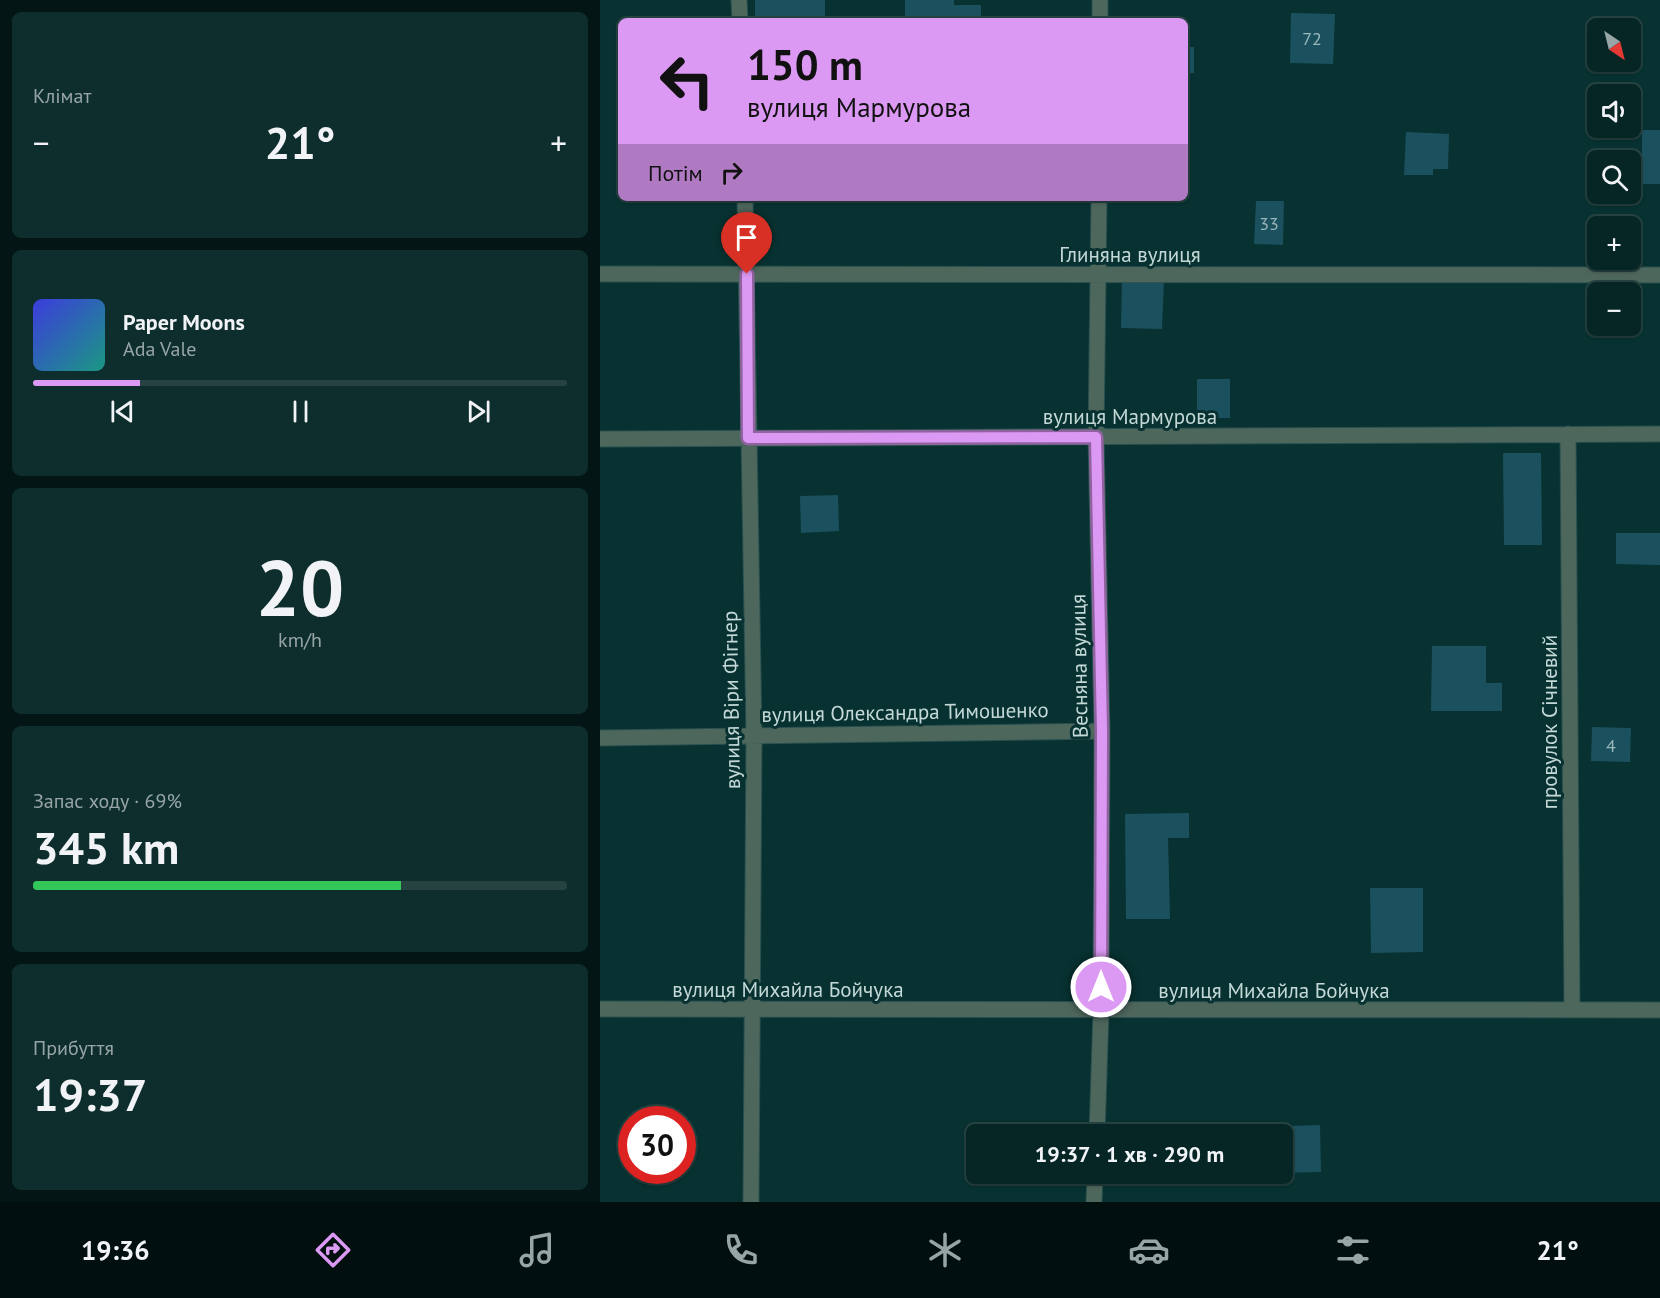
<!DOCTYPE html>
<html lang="uk">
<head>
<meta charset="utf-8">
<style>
	:root { --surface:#052625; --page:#0e2e2d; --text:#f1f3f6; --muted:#97a5a7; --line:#264342; --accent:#dc99f4 }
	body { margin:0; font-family:"PT Sans",sans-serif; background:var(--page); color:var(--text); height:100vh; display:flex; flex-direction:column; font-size:22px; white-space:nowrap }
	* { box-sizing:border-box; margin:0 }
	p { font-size:20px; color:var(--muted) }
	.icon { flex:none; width:33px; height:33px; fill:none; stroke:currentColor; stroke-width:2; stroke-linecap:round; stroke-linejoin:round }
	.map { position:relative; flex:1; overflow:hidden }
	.sheet { display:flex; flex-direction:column; gap:12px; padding:12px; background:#031514; width:600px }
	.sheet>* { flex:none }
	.top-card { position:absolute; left:18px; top:18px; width:570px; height:183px; border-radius:9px; box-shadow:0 2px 4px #0004,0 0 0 2px var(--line); background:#dc99f4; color:#111; overflow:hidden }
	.needle { width:39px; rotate:145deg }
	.buttons { position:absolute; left:987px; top:18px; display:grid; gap:12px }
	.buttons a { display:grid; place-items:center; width:54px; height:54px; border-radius:9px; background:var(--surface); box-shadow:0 2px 4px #0004,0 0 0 2px var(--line); font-size:30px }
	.speed { position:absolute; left:18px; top:1106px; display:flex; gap:12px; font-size:30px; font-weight:700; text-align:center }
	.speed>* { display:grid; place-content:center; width:78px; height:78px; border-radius:50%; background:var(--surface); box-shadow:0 2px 4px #0004,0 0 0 2px var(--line); line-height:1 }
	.speed .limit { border:9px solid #d22; background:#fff; color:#111 }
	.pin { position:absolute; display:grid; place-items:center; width:51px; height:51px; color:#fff; margin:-62px -26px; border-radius:50% 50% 50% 0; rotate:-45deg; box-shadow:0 0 6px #0007 }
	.pin .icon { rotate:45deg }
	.me { position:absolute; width:66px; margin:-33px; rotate:0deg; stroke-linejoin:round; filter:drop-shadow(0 0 4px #0008) }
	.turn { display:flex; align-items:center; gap:21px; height:126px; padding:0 30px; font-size:27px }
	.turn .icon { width:78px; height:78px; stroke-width:2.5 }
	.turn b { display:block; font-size:42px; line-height:51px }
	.then { display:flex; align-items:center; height:57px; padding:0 30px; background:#0003; gap:12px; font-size:22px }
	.big { font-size:45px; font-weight:600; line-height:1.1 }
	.sheet .tile { flex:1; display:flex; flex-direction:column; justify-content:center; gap:9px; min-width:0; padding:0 21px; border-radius:9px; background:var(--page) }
	.sheet .dial { align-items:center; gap:0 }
	.dial b { font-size:78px; line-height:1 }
	.song { display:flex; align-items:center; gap:18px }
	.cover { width:72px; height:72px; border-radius:9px; background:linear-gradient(135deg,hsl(240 70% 55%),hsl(170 70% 35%)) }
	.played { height:6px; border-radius:3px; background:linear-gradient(90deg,var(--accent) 20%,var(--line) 20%) }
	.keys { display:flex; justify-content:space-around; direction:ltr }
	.heat { display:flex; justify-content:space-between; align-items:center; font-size:33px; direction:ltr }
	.charge { height:9px; border-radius:4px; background:linear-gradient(90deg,#34c759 69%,var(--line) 0) }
	.trip { position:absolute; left:366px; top:1124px; width:327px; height:60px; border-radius:9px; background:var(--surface); box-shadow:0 2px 4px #0004,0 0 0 2px var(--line); font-weight:600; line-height:60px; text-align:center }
	.menu { display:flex; height:96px; justify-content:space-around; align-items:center; background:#020f0f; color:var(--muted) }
	.menu .icon { width:42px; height:42px }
	.menu .on { color:var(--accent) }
	.menu b { font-size:27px; color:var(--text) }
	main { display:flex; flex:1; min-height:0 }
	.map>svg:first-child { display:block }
	.building { fill:#1b515f }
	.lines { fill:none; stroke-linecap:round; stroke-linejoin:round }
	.minor-casing { stroke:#29504f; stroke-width:17 }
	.minor { stroke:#4e675d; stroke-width:15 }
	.route-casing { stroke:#8f639f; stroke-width:15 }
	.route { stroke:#dc99f4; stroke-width:10 }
	.labels { text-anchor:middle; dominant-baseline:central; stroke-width:6; stroke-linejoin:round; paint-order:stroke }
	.number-label { font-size:18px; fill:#9ab7b9 }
	.street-label { font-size:21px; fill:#c4d9d7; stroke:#073231 }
</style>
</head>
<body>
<main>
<section class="sheet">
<div class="tile"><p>Клімат</p>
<div class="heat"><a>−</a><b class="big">21°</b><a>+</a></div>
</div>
<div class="tile">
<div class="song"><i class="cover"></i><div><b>Paper Moons</b><p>Ada Vale</p></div></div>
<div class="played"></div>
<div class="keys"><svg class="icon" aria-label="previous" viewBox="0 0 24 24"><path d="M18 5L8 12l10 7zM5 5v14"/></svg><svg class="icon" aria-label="pause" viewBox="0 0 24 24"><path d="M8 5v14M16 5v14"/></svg><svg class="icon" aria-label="next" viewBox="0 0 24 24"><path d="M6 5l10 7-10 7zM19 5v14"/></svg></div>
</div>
<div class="tile dial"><b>20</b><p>km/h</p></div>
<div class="tile"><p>Запас ходу · 69%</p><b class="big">345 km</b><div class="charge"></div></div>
<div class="tile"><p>Прибуття</p><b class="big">19:37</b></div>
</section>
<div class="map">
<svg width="1060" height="1202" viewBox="0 0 1060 1202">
	<rect width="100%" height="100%" fill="#073231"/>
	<path class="building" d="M 155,0 L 225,0 L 225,21 L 155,21 Z
		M 305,0 L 354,0 L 354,5 L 381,5 L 381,21 L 305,21 Z
		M 691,13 L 735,14 L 733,64 L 690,63 Z
		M 585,47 L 594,47 L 594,73 L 585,74 Z
		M 1042,130 L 1060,130 L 1060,184 L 1042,184 Z
		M 806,132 L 849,134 L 848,169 L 833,169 L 833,175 L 804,175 Z
		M 656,201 L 684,201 L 683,245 L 654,244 Z
		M 522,279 L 564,280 L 562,329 L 521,328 Z
		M 597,379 L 630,379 L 630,418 L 597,418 Z
		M 903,453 L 941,453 L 942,545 L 904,545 Z
		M 238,495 L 239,531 L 201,533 L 200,496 Z
		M 1016,533 L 1060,533 L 1060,565 L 1016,564 Z
		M 832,646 L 886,646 L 886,683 L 902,683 L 902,711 L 831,711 Z
		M 992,727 L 1031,728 L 1030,762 L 991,761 Z
		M 589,813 L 589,838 L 568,838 L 570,919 L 526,919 L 525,814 Z
		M 770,888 L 823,888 L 823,952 L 771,953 Z
		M 720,1125 L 721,1172 L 682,1173 L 682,1134 L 666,1134 L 666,1127 Z"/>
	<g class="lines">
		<g class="minor-casing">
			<path id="minor" d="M 139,0 L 140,21
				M 500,21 L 500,0
				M 145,198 L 154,735 L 151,1202
				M 0,274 L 1060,275
				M 968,434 L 972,1010
				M 0,439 L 1060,434
				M 0,738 L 502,731
				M 0,1009 L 1060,1010
				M 497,1134 L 501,1011 L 502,731 L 496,437 L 499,198
				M 494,1202 L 495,1173"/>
		</g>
		<use href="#minor" class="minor"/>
	</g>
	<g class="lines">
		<g class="route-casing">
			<path id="route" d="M 147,274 L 148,438 L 496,437 L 502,731 L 501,987"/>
		</g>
		<use href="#route" class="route"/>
	</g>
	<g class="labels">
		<g class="number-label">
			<text x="712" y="38">72</text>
			<text x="669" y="223">33</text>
			<text x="1011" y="745">4</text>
		</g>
		<g class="street-label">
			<text x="530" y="254">Глиняна вулиця</text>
			<text x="530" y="416">вулиця Мармурова</text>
			<text transform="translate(479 666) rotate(-91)">Весняна вулиця</text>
			<text transform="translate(131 700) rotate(-91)">вулиця Віри Фігнер</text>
			<text transform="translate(305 712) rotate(-1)">вулиця Олександра Тимошенко</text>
			<text transform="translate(949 722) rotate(-90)">провулок Січневий</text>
			<text x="188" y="989">вулиця Михайла Бойчука</text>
			<text x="674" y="990">вулиця Михайла Бойчука</text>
		</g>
	</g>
</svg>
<div class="buttons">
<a><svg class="needle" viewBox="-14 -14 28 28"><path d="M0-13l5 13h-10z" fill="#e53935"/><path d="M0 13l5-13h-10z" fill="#97a5a7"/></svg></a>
<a><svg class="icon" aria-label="sound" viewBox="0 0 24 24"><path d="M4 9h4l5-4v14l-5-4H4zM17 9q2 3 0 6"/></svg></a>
<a><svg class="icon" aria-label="search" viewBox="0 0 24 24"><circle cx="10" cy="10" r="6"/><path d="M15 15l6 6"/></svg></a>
<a>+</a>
<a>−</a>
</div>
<div class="speed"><div class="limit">30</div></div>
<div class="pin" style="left:147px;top:274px;background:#d93025"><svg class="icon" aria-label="arrive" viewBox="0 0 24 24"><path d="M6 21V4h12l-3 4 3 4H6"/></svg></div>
<svg class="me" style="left:501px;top:987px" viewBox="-20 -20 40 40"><circle r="17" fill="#dc99f4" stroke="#fff" stroke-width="3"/><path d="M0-11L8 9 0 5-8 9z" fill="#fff"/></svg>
<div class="trip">19:37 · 1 хв · 290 m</div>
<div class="top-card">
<div class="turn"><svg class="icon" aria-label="left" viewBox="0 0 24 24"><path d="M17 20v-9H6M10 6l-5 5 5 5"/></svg><div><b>150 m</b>вулиця Мармурова</div></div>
<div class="then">Потім<svg class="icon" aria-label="right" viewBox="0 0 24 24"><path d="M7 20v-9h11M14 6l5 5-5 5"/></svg></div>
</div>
</div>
</main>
<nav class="menu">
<b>19:36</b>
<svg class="icon on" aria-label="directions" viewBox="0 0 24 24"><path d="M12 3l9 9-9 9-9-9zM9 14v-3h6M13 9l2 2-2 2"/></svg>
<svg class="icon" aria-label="music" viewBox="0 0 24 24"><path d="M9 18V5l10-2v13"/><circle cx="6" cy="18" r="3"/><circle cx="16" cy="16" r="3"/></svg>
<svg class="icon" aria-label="phone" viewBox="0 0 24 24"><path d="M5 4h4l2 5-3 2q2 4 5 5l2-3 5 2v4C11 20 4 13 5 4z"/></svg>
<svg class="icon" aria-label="climate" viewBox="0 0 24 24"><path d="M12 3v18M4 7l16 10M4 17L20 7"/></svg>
<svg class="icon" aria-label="car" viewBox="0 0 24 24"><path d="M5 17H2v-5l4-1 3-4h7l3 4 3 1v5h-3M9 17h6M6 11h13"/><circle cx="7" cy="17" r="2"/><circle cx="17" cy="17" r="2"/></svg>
<svg class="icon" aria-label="filters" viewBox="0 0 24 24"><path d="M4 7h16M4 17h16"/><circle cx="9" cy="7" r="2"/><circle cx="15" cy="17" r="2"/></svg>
<b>21°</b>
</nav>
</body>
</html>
